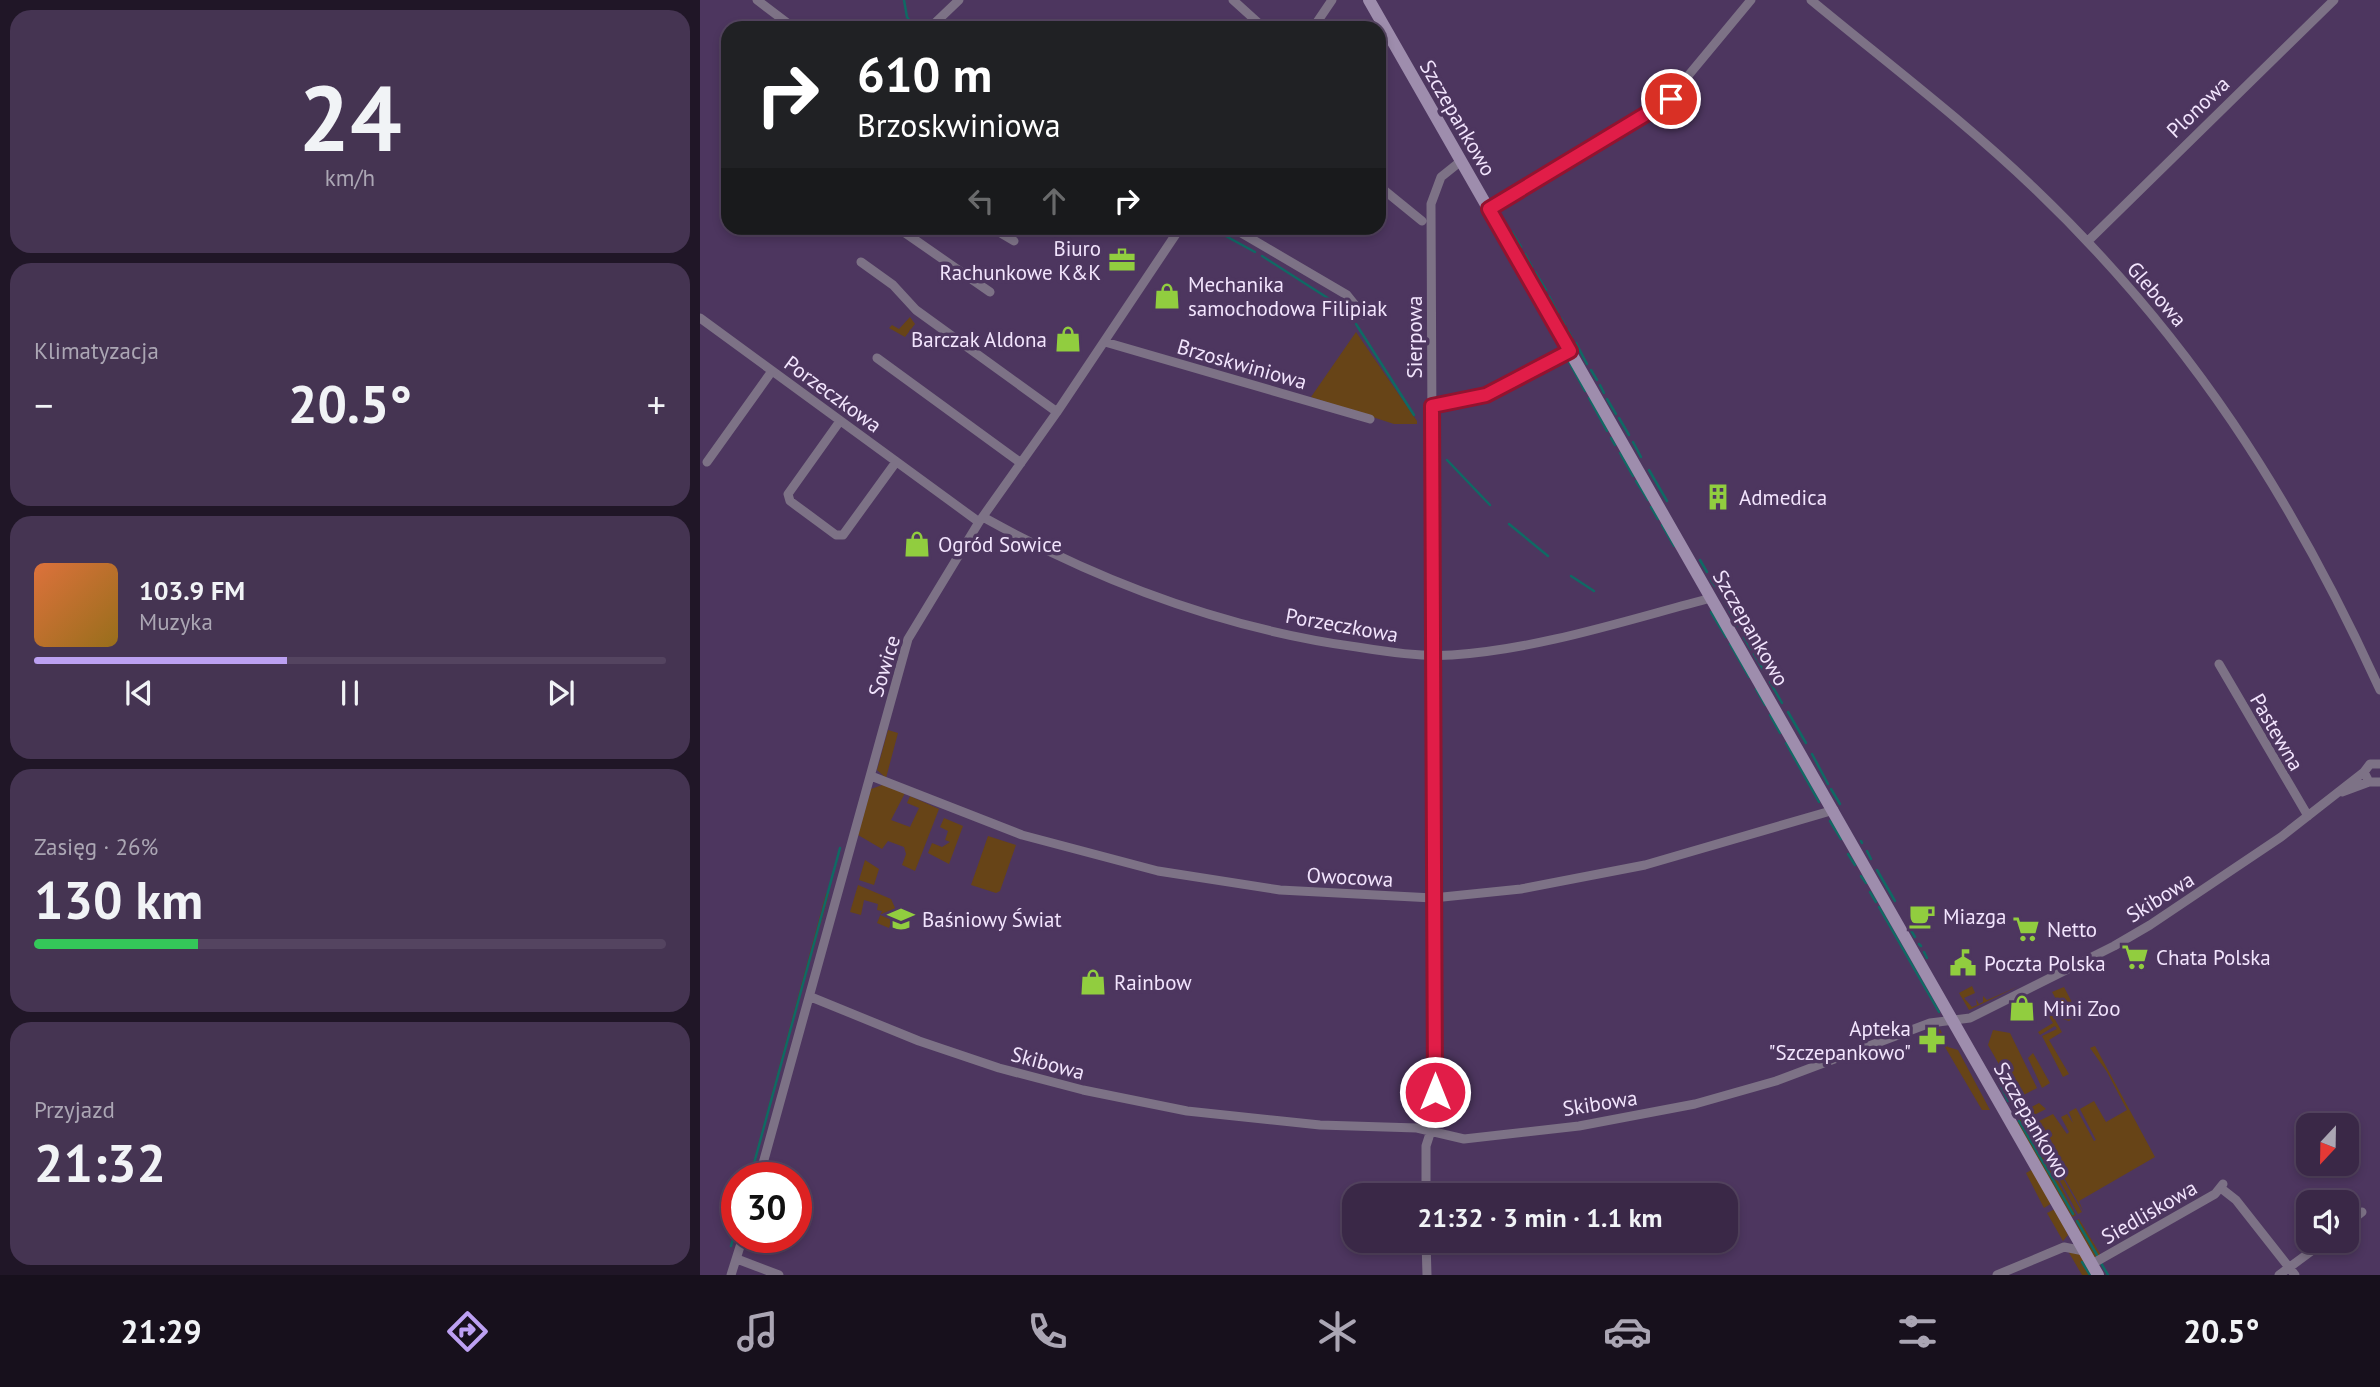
<!DOCTYPE html>
<html lang="pl">
<head>
<meta charset="utf-8">
<style>
	:root { --surface:#3a2847; --page:#453452; --text:#f1f3f6; --muted:#aba6b4; --line:#544460; --accent:#bca0f2 }
	body { margin:0; font-family:"PT Sans",sans-serif; background:var(--page); color:var(--text); height:100vh; display:flex; flex-direction:column; font-size:26px; white-space:nowrap }
	* { box-sizing:border-box; margin:0 }
	p { font-size:23px; color:var(--muted) }
	.icon { flex:none; width:38px; height:38px; fill:none; stroke:currentColor; stroke-width:2; stroke-linecap:round; stroke-linejoin:round }
	.map { position:relative; flex:1; overflow:hidden }
	.panel { display:flex; flex-direction:column; gap:10px; padding:10px; background:#201627; width:700px }
	.panel>* { flex:none }
	.banner { position:absolute; left:21px; top:21px; width:665px; height:214px; border-radius:21px; box-shadow:0 4px 10px #0003,0 0 0 2px var(--line); background:#202124; color:#fff; overflow:hidden }
	.needle { width:46px; rotate:202deg }
	.tools { position:absolute; left:1596px; top:1113px; display:grid; gap:14px }
	.tools a { display:grid; place-items:center; width:63px; height:63px; border-radius:14px; background:var(--surface); box-shadow:0 4px 10px #0003,0 0 0 2px var(--line); font-size:35px }
	.speed { position:absolute; left:21px; top:1162px; display:flex; gap:14px; font-size:35px; font-weight:700; text-align:center }
	.speed>* { display:grid; place-content:center; width:91px; height:91px; border-radius:50%; background:var(--surface); box-shadow:0 4px 10px #0003,0 0 0 2px var(--line); line-height:1 }
	.speed .limit { border:10px solid #d22; background:#fff; color:#111 }
	.pin { position:absolute; display:grid; place-items:center; width:60px; height:60px; color:#fff; margin:-30px; border:4px solid #fff; border-radius:50%; box-shadow:0 2px 7px #0007 }
	.me { position:absolute; width:77px; margin:-38px; rotate:0deg; stroke-linejoin:round; filter:drop-shadow(0 0 5px #0008) }
	.turn { display:flex; align-items:center; gap:24px; height:147px; padding:0 21px; font-size:32px }
	.turn .icon { width:91px; height:91px; stroke-width:2.5 }
	.turn b { display:block; font-size:49px; line-height:60px }
	.lanes { display:flex; align-items:center; height:66px; padding:0 21px; background:#0003; justify-content:center; gap:35px; direction:ltr }
	.lanes .off { opacity:.35 }
	.big { font-size:52px; font-weight:700; line-height:1.1 }
	.panel .card { flex:1; display:flex; flex-direction:column; justify-content:center; gap:10px; min-width:0; padding:0 24px; border-radius:21px; background:var(--page) }
	.panel .dial { align-items:center; gap:0 }
	.dial b { font-size:91px; line-height:1 }
	.song { display:flex; align-items:center; gap:21px }
	.cover { width:84px; height:84px; border-radius:10px; background:linear-gradient(135deg,hsl(20 70% 55%),hsl(40 70% 35%)) }
	.played { height:7px; border-radius:4px; background:linear-gradient(90deg,var(--accent) 40%,var(--line) 40%) }
	.keys { display:flex; justify-content:space-around; direction:ltr }
	.heat { display:flex; justify-content:space-between; align-items:center; font-size:38px; direction:ltr }
	.charge { height:10px; border-radius:5px; background:linear-gradient(90deg,#34c759 26%,var(--line) 0) }
	.trip { position:absolute; left:642px; top:1183px; width:396px; height:70px; border-radius:21px; background:var(--surface); box-shadow:0 4px 10px #0003,0 0 0 2px var(--line); font-weight:700; line-height:70px; text-align:center }
	.menu { display:flex; height:112px; justify-content:space-around; align-items:center; background:#17101c; color:var(--muted) }
	.menu .icon { width:49px; height:49px }
	.menu .active { color:var(--accent) }
	.menu b { font-size:32px; color:var(--text) }
	main { display:flex; flex:1; min-height:0 }
	.map>svg:first-child { display:block }
	.green { fill:#674417 }
	.lines { fill:none; stroke-linecap:round; stroke-linejoin:round }
	.stream { stroke:#106964; stroke-width:2.5 }
	.street { stroke:#7d7286; stroke-width:9 }
	.secondary { stroke:#9e8dad; stroke-width:12 }
	.route-casing { stroke:#92132f; stroke-width:18 }
	.route { stroke:#e11d48; stroke-width:12 }
	.labels { text-anchor:middle; dominant-baseline:central; stroke-width:7; stroke-linejoin:round; paint-order:stroke }
	.street-label { font-size:21px; fill:#f2e4fd; stroke:#4d365f }
	.poi-label { font-size:21px; fill:#f2e4fd; stroke:#4d365f; text-anchor:start }
</style>
</head>
<body>
<main>
<section class="panel">
<div class="card dial"><b>24</b><p>km/h</p></div>
<div class="card"><p>Klimatyzacja</p>
<div class="heat"><a>−</a><b class="big">20.5°</b><a>+</a></div>
</div>
<div class="card">
<div class="song"><i class="cover"></i><div><b>103.9 FM</b><p>Muzyka</p></div></div>
<div class="played"></div>
<div class="keys"><svg class="icon" aria-label="previous" viewBox="0 0 24 24"><path d="M18 5L8 12l10 7zM5 5v14"/></svg><svg class="icon" aria-label="pause" viewBox="0 0 24 24"><path d="M8 5v14M16 5v14"/></svg><svg class="icon" aria-label="next" viewBox="0 0 24 24"><path d="M6 5l10 7-10 7zM19 5v14"/></svg></div>
</div>
<div class="card"><p>Zasięg · 26%</p><b class="big">130 km</b><div class="charge"></div></div>
<div class="card"><p>Przyjazd</p><b class="big">21:32</b></div>
</section>
<div class="map">
<svg width="1680" height="1275" viewBox="0 0 1680 1275">
	<rect width="100%" height="100%" fill="#4d365f"/>
	<path class="green" d="M 210,317 L 215,324 L 205,337 L 189,328 L 192,325 L 199,329 Z
		M 656,332 L 717,421 L 717,424 L 694,424 L 611,397 Z
		M 188,730 L 198,733 L 186,778 L 177,770 Z
		M 185,784 L 205,793 L 191,820 L 210,827 L 219,808 L 207,803 L 210,796 L 239,809 L 215,871 L 202,865 L 206,854 L 204,847 L 188,841 L 182,849 L 158,835 L 171,789 Z
		M 244,818 L 263,826 L 249,864 L 228,853 L 232,843 L 242,847 L 250,842 L 245,840 L 248,831 L 240,827 Z
		M 288,836 L 316,845 L 300,891 L 296,893 L 271,885 Z
		M 165,860 L 179,869 L 174,885 L 159,880 Z
		M 158,885 L 191,899 L 196,910 L 189,928 L 177,923 L 182,911 L 177,910 L 178,904 L 164,900 L 161,915 L 150,912 Z
		M 126,893 L 129,894 L 49,1178 Z
		M 1272,986 L 1275,993 L 1264,998 L 1272,1007 L 1277,1005 L 1276,999 L 1279,1004 L 1283,1002 L 1283,996 L 1287,1000 L 1319,986 L 1269,1010 L 1259,993 Z
		M 1364,987 L 1378,1014 L 1369,1021 L 1360,1018 L 1365,1015 L 1352,992 Z
		M 1348,1015 L 1353,1016 L 1362,1032 L 1349,1040 L 1369,1074 L 1363,1077 L 1342,1036 L 1357,1029 L 1355,1026 L 1340,1035 L 1338,1032 L 1353,1023 Z
		M 1240,1029 L 1248,1047 L 1258,1050 L 1290,1110 L 1282,1110 L 1242,1042 L 1237,1031 Z
		M 1293,1030 L 1310,1033 L 1337,1088 L 1318,1098 L 1288,1045 Z
		M 1395,1046 L 1455,1157 L 1379,1201 L 1383,1211 L 1328,1114 L 1328,1109 L 1339,1103 L 1346,1109 L 1332,1116 L 1335,1123 L 1353,1114 L 1367,1134 L 1369,1132 L 1361,1117 L 1367,1114 L 1373,1123 L 1369,1112 L 1376,1108 L 1394,1141 L 1396,1140 L 1380,1109 L 1394,1101 L 1406,1122 L 1427,1110 L 1407,1072 L 1390,1048 Z
		M 1333,1053 L 1350,1083 L 1342,1088 L 1328,1058 Z
		M 1327,1115 L 1382,1212 L 1378,1214 L 1341,1146 L 1322,1118 Z
		M 1320,1119 L 1340,1147 L 1376,1215 L 1372,1217 L 1316,1124 Z
		M 1333,1169 L 1352,1203 L 1344,1208 L 1326,1173 Z
		M 1355,1209 L 1368,1235 L 1363,1241 L 1347,1213 Z
		M 1379,1219 L 1402,1257 L 1392,1257 L 1375,1221 Z
		M 1368,1251 L 1382,1255 L 1394,1275 L 1382,1275 Z"/>
	<g class="lines">
		<path class="stream" d="M 204,0 L 207,17 L 215,28
			M 511,228 L 555,252
			M 812,232 L 821,247
			M 825,254 L 832,267
			M 562,256 L 634,302 L 651,317
			M 835,272 L 846,290
			M 849,296 L 858,313
			M 861,318 L 865,325
			M 656,324 L 714,415
			M 868,330 L 872,338
			M 854,336 L 861,350
			M 876,343 L 887,364
			M 868,360 L 885,391
			M 891,370 L 897,380
			M 900,385 L 904,393
			M 889,398 L 907,431
			M 907,399 L 916,414
			M 919,418 L 929,435
			M 911,438 L 915,445
			M 933,442 L 941,457
			M 920,453 L 933,476
			M 747,460 L 790,505
			M 949,470 L 967,501
			M 936,481 L 948,500
			M 951,507 L 958,519
			M 809,524 L 848,556
			M 962,525 L 974,546
			M 1000,560 L 1007,572
			M 871,576 L 894,591
			M 1011,580 L 1016,587
			M 1020,593 L 1038,626
			M 1011,612 L 1026,637
			M 1044,637 L 1051,649
			M 1030,644 L 1049,677
			M 1054,654 L 1063,669
			M 1070,682 L 1082,703
			M 1056,689 L 1065,705
			M 1088,712 L 1106,743
			M 1070,715 L 1080,733
			M 1086,743 L 1119,802
			M 1112,754 L 1128,784
			M 1131,789 L 1140,804
			M 1130,821 L 1141,839
			M 1161,841 L 1162,843
			M 1167,851 L 1171,859
			M 1148,854 L 1155,865
			M 1177,870 L 1195,901
			M 1161,876 L 1166,883
			M 1170,892 L 1176,902
			M 1179,907 L 1239,1012
			M 1209,927 L 1215,937
			M 1219,944 L 1221,946
			M 1224,952 L 1227,958
			M 1297,1077 L 1308,1101
			M 1319,1121 L 1373,1214
			M 50,1178 L 140,848
			M 1377,1221 L 1397,1255
			M 31,1246 L 37,1225
			M 1382,1262 L 1390,1275
			M 1401,1263 L 1408,1275"/>
		<path class="street" d="M 57,0 L 94,28
			M 533,0 L 564,28
			M 1111,0 C 1186,62 1264,121 1334,188 C 1489,336 1592,496 1680,690
			M 236,22 L 259,0
			M 613,28 L 632,0
			M 679,186 L 722,221
			M 789,209 L 963,106 L 1051,0
			M 198,228 L 290,292
			M 292,228 L 314,241
			M 533,228 L 647,295 L 663,315
			M 1388,241 L 1634,0
			M 161,262 L 193,285 L 216,310 L 357,412
			M 0,318 L 279,522
			M 405,342 L 670,419
			M 177,358 L 321,463
			M 732,406 L 793,392 L 870,351
			M 140,421 L 88,494 L 90,501 L 136,535 L 143,535 L 196,462
			M 7,462 L 72,371
			M 283,517 C 398,581 526,629 657,647 C 688,652 721,657 752,655 C 840,649 927,620 1011,598
			M 1519,664 L 1608,816
			M 1680,764 L 1670,764 L 1664,772 L 1669,782 L 1680,782
			M 171,776 L 322,835 L 458,871 L 580,890 L 733,898 L 821,889 L 945,865 L 1134,810
			M 1642,792 L 1669,782
			M 111,997 L 219,1041 L 299,1068 L 383,1090 L 487,1111 L 620,1125 L 717,1128 L 764,1139 L 879,1126 L 995,1104 L 1076,1081 L 1230,1023 L 1270,1018 L 1414,946 L 1450,925 L 1581,837 L 1664,772
			M 59,1178 L 208,639 L 279,522 L 357,412 L 480,228
			M 1522,1189 L 1536,1200 L 1595,1275
			M 726,1195 L 726,1146 L 735,1118 L 731,204 L 741,177 L 761,161
			M 1647,1224 L 1662,1212
			M 726,1241 L 727,1275
			M 37,1259 L 79,1275
			M 1392,1264 L 1515,1194 L 1523,1184
			M 31,1275 L 43,1237
			M 1297,1275 L 1364,1247 L 1384,1251
			M 1579,1275 L 1625,1241"/>
		<path class="secondary" d="M 669,0 L 1398,1275"/>
	</g>
	<g class="lines">
		<g class="route-casing">
			<path id="route" d="M 735,1092 L 732,406 L 786,395 L 870,351 L 789,209 L 971,99"/>
		</g>
		<use href="#route" class="route"/>
	</g>
	<defs>
		<g id="office-bare" transform="scale(2.1)"><path d="M-6-3h4V-5.5h4V-3h4V5H-6ZM-1-4.5V-3h2v-1.5ZM-6 0V1H6V0Z" fill="#91cd3f" stroke="#4d365f" stroke-width="2.5" paint-order="stroke"/></g>
		<g id="shop-bare" transform="scale(2.1)"><path d="M-5-2.5h2.3a2.7 3.5 0 0 1 5.4 0H5L5.5 6h-11ZM-1.5-2.5h3a1.5 2.3 0 0 0-3 0Z" fill="#91cd3f" stroke="#4d365f" stroke-width="2.5" paint-order="stroke"/></g>
		<g id="building-bare" transform="scale(2.1)"><path d="M-4-6H4V6H1V3H-1V6H-4ZM-2.5-4.3h1.7v1.8h-1.7ZM.8-4.3h1.7v1.8H.8ZM-2.5-1h1.7V.8h-1.7ZM.8-1h1.7V.8H.8Z" fill="#91cd3f" stroke="#4d365f" stroke-width="2.5" paint-order="stroke"/></g>
		<g id="cafe-bare" transform="scale(2.1)"><path d="M-5.5-4.5H6V0H3Q3 3.5 0 3.5H-2.5Q-5.5 3.5-5.5 0ZM3-3.2v2h1.7v-2ZM-6 4.5H4V6H-6Z" fill="#91cd3f" stroke="#4d365f" stroke-width="2.5" paint-order="stroke"/></g>
		<g id="school-bare" transform="scale(2.1)"><path d="M0-5L7-2L0 1L-7-2ZM-4 1L0 2.5L4 1V4Q0 6-4 4Z" fill="#91cd3f" stroke="#4d365f" stroke-width="2.5" paint-order="stroke"/></g>
		<g id="supermarket-bare" transform="scale(2.1)"><path d="M-6-5.5h2.5l.6 2H6L4.5 2H-2.5L-4.4-4H-6ZM-1.5 3.2a1.3 1.3 0 1 0 .1 0ZM3 3.2a1.3 1.3 0 1 0 .1 0Z" fill="#91cd3f" stroke="#4d365f" stroke-width="2.5" paint-order="stroke"/></g>
		<g id="civic-bare" transform="scale(2.1)"><path d="M-.6-6.5H3V-4.5H.6V-3L4-1V1h2V6H-6V1h2V-1L-.6-3ZM-1.2 2.5V6h2.4V2.5Z" fill="#91cd3f" stroke="#4d365f" stroke-width="2.5" paint-order="stroke"/></g>
		<g id="pharmacy-bare" transform="scale(2.1)"><path d="M-2-6h4v4h4v4h-4v4h-4v-4h-4v-4h4Z" fill="#91cd3f" stroke="#4d365f" stroke-width="2.5" paint-order="stroke"/></g>
	</defs>
	<g fill-rule="evenodd">
		<use href="#office-bare" x="422" y="260"/>
		<use href="#shop-bare" x="467" y="296"/>
		<use href="#shop-bare" x="368" y="339"/>
		<use href="#building-bare" x="1018" y="497"/>
		<use href="#shop-bare" x="217" y="544"/>
		<use href="#cafe-bare" x="1222" y="916"/>
		<use href="#school-bare" x="201" y="919"/>
		<use href="#supermarket-bare" x="1326" y="929"/>
		<use href="#supermarket-bare" x="1435" y="957"/>
		<use href="#civic-bare" x="1263" y="963"/>
		<use href="#shop-bare" x="393" y="982"/>
		<use href="#shop-bare" x="1322" y="1008"/>
		<use href="#pharmacy-bare" x="1232" y="1040"/>
	</g>
	<g class="labels">
		<g class="street-label">
			<text transform="translate(1498 107) rotate(-44)">Plonowa</text>
			<text transform="translate(758 118) rotate(60)">Szczepankowo</text>
			<text transform="translate(1457 294) rotate(49)">Glebowa</text>
			<text transform="translate(714 337) rotate(-90)">Sierpowa</text>
			<text transform="translate(542 364) rotate(16)">Brzoskwiniowa</text>
			<text transform="translate(133 394) rotate(36)">Porzeczkowa</text>
			<text transform="translate(642 625) rotate(10)">Porzeczkowa</text>
			<text transform="translate(1051 628) rotate(60)">Szczepankowo</text>
			<text transform="translate(184 666) rotate(-73)">Sowice</text>
			<text transform="translate(1577 732) rotate(60)">Pastewna</text>
			<text transform="translate(650 877) rotate(3)">Owocowa</text>
			<text transform="translate(1460 897) rotate(-32)">Skibowa</text>
			<text transform="translate(348 1063) rotate(15)">Skibowa</text>
			<text transform="translate(900 1103) rotate(-9)">Skibowa</text>
			<text transform="translate(1332 1120) rotate(60)">Szczepankowo</text>
			<text transform="translate(1449 1212) rotate(-30)">Siedliskowa</text>
		</g>
		<g class="poi-label">
			<text x="401" y="248" text-anchor="end">Biuro<tspan x="401" dy="24">Rachunkowe K&amp;K</tspan></text>
			<text x="488" y="284">Mechanika<tspan x="488" dy="24">samochodowa Filipiak</tspan></text>
			<text x="347" y="339" text-anchor="end">Barczak Aldona</text>
			<text x="1039" y="497">Admedica</text>
			<text x="238" y="544">Ogród Sowice</text>
			<text x="1243" y="916">Miazga</text>
			<text x="222" y="919">Baśniowy Świat</text>
			<text x="1347" y="929">Netto</text>
			<text x="1456" y="957">Chata Polska</text>
			<text x="1284" y="963">Poczta Polska</text>
			<text x="414" y="982">Rainbow</text>
			<text x="1343" y="1008">Mini Zoo</text>
			<text x="1211" y="1028" text-anchor="end">Apteka<tspan x="1211" dy="24">"Szczepankowo"</tspan></text>
		</g>
	</g>
</svg>
<div class="tools">
<a><svg class="needle" viewBox="-14 -14 28 28"><path d="M0-13l5 13h-10z" fill="#e53935"/><path d="M0 13l5-13h-10z" fill="#aba6b4"/></svg></a>
<a><svg class="icon" aria-label="sound" viewBox="0 0 24 24"><path d="M4 9h4l5-4v14l-5-4H4zM17 9q2 3 0 6"/></svg></a>
</div>
<div class="speed"><div class="limit">30</div></div>
<div class="pin" style="left:971px;top:99px;background:#d93025"><svg class="icon" aria-label="arrive" viewBox="0 0 24 24"><path d="M6 21V4h12l-3 4 3 4H6"/></svg></div>
<svg class="me" style="left:735px;top:1092px" viewBox="-20 -20 40 40"><circle r="17" fill="#e11d48" stroke="#fff" stroke-width="3"/><path d="M0-11L8 9 0 5-8 9z" fill="#fff"/></svg>
<div class="trip">21:32 · 3 min · 1.1 km</div>
<div class="banner">
<div class="turn"><svg class="icon" aria-label="right" viewBox="0 0 24 24"><path d="M7 20v-9h11M14 6l5 5-5 5"/></svg><div><b>610 m</b>Brzoskwiniowa</div></div>
<div class="lanes"><svg class="icon off" aria-label="left" viewBox="0 0 24 24"><path d="M17 20v-9H6M10 6l-5 5 5 5"/></svg><svg class="icon off" aria-label="ahead" viewBox="0 0 24 24"><path d="M12 20V5M6 11l6-6 6 6"/></svg><svg class="icon" aria-label="right" viewBox="0 0 24 24"><path d="M7 20v-9h11M14 6l5 5-5 5"/></svg></div>
</div>
</div>
</main>
<nav class="menu">
<b>21:29</b>
<svg class="icon active" aria-label="directions" viewBox="0 0 24 24"><path d="M12 3l9 9-9 9-9-9zM9 14v-3h6M13 9l2 2-2 2"/></svg>
<svg class="icon" aria-label="music" viewBox="0 0 24 24"><path d="M9 18V5l10-2v13"/><circle cx="6" cy="18" r="3"/><circle cx="16" cy="16" r="3"/></svg>
<svg class="icon" aria-label="phone" viewBox="0 0 24 24"><path d="M5 4h4l2 5-3 2q2 4 5 5l2-3 5 2v4C11 20 4 13 5 4z"/></svg>
<svg class="icon" aria-label="climate" viewBox="0 0 24 24"><path d="M12 3v18M4 7l16 10M4 17L20 7"/></svg>
<svg class="icon" aria-label="car" viewBox="0 0 24 24"><path d="M5 17H2v-5l4-1 3-4h7l3 4 3 1v5h-3M9 17h6M6 11h13"/><circle cx="7" cy="17" r="2"/><circle cx="17" cy="17" r="2"/></svg>
<svg class="icon" aria-label="filters" viewBox="0 0 24 24"><path d="M4 7h16M4 17h16"/><circle cx="9" cy="7" r="2"/><circle cx="15" cy="17" r="2"/></svg>
<b>20.5°</b>
</nav>
</body>
</html>
